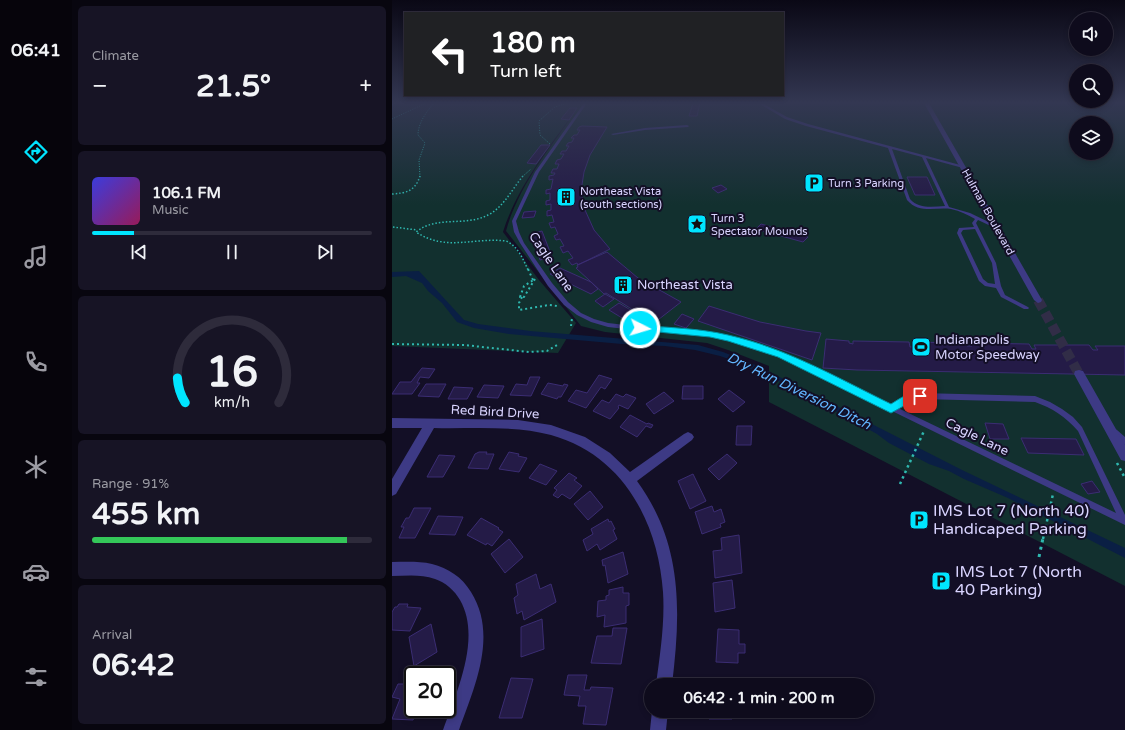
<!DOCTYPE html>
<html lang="en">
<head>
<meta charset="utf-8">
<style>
	:root { --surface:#0e0b1c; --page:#171425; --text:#f1f3f6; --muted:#9b9ba3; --line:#2e2b3b; --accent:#00e5ff }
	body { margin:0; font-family:"Varela Round",sans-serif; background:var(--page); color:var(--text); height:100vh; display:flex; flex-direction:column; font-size:15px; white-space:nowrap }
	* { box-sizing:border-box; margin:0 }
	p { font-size:13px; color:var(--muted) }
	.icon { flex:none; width:22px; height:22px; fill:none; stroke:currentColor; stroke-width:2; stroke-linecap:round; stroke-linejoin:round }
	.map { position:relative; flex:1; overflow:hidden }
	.side { display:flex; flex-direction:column; gap:6px; padding:6px; background:#08060f; width:320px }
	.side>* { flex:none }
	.top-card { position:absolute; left:12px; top:12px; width:380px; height:84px; border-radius:0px; box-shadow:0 2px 6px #0003,0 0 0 1px var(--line); background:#202124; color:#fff; overflow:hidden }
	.controls { position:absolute; left:677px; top:12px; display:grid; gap:8px }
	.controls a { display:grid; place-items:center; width:44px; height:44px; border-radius:50%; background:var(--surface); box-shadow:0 2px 6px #0003,0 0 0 1px var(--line); font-size:20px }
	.speed { position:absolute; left:12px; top:666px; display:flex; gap:8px; font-size:20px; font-weight:700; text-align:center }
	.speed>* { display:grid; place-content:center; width:52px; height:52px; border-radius:50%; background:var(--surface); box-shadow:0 2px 6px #0003,0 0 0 1px var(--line); line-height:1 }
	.speed .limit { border:2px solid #111; border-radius:6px; background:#fff; color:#111 }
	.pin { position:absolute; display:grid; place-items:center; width:34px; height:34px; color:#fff; margin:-17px; border-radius:8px; box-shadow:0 2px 6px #0006 }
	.me { position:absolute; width:44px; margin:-22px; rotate:95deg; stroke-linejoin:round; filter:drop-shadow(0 0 3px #0008) }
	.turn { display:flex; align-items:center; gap:14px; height:84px; padding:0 20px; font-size:18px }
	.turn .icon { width:52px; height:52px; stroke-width:2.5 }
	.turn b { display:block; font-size:28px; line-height:34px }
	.big { font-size:30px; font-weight:800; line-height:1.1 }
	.side .tile { flex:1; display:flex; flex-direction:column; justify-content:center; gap:6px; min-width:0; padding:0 14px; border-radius:6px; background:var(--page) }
	.side .dial { align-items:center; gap:0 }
	.dial svg { height:104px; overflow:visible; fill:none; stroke:var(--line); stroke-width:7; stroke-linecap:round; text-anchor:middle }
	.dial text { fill:var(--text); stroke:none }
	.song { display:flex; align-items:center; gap:12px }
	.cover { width:48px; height:48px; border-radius:6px; background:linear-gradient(135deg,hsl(240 70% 55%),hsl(330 70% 35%)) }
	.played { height:4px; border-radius:2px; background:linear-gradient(90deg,var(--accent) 15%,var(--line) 15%) }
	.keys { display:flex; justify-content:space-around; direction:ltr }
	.heat { display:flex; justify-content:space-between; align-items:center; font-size:22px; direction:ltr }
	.charge { height:6px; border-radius:3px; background:linear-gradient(90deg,#34c759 91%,var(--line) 0) }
	.trip { position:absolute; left:252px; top:678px; width:230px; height:40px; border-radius:20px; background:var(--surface); box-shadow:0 2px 6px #0003,0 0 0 1px var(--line); font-weight:800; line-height:40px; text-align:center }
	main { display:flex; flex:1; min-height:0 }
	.tab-bar { display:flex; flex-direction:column; width:72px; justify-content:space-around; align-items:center; background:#06040b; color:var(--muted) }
	.tab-bar .icon { width:28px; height:28px }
	.tab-bar .current { color:var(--accent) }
	.tab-bar b { font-size:18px; color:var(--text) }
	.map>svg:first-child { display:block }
	.green { fill:#12302f; fill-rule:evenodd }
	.water { fill:#0a1f44 }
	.building { fill:#241b47; stroke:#3b2d73 }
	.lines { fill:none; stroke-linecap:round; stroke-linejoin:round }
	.minor-tunnel { stroke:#312d47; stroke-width:10; stroke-dasharray:10 4.5; stroke-linecap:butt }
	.path-far4 { stroke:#2fb8b0; stroke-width:1; stroke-dasharray:1 1.5; stroke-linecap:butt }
	.path-far3 { stroke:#2fb8b0; stroke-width:1.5; stroke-dasharray:1.5 2; stroke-linecap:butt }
	.path-far2 { stroke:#2fb8b0; stroke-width:2; stroke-dasharray:2 3; stroke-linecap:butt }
	.path-far1 { stroke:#2fb8b0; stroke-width:2.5; stroke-dasharray:2.5 3.5; stroke-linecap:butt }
	.path { stroke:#2fb8b0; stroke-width:3; stroke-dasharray:3 4.5; stroke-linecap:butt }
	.service { fill:#3d3a85; fill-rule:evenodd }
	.minor { fill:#3d3a85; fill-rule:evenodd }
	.route { fill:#00e5ff; stroke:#0095a6 }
	.labels { text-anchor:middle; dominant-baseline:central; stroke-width:4; stroke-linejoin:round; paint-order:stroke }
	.far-poi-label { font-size:11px; fill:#d9d4ff; stroke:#130f26; text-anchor:start }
	.far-street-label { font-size:11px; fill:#d9d4ff; stroke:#130f26 }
	.street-label { font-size:13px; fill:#d9d4ff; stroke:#130f26 }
	.poi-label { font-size:13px; fill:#d9d4ff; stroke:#130f26; text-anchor:start }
	.water-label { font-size:14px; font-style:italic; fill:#62b6ff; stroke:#130f26 }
	.near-poi-label { font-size:16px; fill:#d9d4ff; stroke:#130f26; text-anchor:start }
</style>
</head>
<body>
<main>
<nav class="tab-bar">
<b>06:41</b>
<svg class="icon current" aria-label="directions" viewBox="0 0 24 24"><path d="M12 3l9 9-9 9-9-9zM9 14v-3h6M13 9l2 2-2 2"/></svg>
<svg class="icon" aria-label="music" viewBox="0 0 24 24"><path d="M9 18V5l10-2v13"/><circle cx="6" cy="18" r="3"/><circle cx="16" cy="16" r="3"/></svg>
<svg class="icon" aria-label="phone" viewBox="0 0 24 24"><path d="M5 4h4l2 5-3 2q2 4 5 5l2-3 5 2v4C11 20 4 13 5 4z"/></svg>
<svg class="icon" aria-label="climate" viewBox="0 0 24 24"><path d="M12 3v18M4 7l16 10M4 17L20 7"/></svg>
<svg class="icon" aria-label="car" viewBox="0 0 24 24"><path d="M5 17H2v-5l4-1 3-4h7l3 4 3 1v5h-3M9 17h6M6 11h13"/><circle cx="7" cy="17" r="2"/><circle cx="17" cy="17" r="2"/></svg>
<svg class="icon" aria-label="filters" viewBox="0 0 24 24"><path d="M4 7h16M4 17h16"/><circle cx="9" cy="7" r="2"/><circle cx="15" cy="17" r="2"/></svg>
</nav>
<section class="side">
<div class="tile"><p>Climate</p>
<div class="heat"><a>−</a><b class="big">21.5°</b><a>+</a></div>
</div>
<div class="tile">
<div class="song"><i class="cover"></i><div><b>106.1 FM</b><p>Music</p></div></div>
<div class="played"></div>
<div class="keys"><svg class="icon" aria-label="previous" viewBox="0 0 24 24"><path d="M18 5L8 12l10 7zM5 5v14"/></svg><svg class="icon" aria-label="pause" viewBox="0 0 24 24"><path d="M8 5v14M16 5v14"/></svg><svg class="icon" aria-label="next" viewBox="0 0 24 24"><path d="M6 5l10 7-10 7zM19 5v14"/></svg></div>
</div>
<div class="tile dial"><svg viewBox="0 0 100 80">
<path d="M14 69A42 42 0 1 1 86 69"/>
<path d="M14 69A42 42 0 0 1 8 50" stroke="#00e5ff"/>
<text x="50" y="56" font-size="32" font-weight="700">16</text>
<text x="50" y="72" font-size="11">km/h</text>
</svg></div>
<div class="tile"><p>Range · 91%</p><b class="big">455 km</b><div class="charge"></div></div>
<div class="tile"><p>Arrival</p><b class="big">06:42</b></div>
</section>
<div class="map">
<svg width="733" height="730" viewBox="0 0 733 730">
	<rect width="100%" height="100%" fill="#130f26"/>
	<path class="green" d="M 0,103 L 189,103 C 160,144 126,184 111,232 L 147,280 L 184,323 L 166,353 L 0,346 Z
		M 189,103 L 733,103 L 733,586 L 377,402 L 377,366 L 336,350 L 315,343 L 213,332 L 189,326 L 114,231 C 127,183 162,144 189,103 ZM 684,123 L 714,123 L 714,153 L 684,153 Z"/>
	<path class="water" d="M 27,271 L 72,320 L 86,324 L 138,331 L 306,345 L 331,352 L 366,366 L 570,470 L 733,548 L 733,558 L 616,498 L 572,479 L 557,471 L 537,464 L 497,443 L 485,434 L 458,419 L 373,374 L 360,370 L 348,363 L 328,356 L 303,350 L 273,346 L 230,344 L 117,334 L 82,328 L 65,322 L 50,303 L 36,291 L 30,283 L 14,276 L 0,277 L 0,272 Z"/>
	<path class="building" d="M 301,103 L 308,103 L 305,116 L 297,116 Z
		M 178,108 L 185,108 L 177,120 L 169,119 Z
		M 190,126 L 215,127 L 198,155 L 192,172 L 189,191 L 193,210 L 202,230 L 218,249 L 186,265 L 185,263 L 180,265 L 176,260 L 181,258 L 176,251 L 171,253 L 168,247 L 172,246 L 168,239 L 164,240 L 162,236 L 166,234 L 163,227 L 159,228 L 157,223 L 162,222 L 160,215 L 155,216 L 155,211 L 159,210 L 159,204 L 154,205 L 154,201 L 158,200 L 158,193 L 154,194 L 154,190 L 159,189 L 161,179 L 157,180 L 157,176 L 162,175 L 163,173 L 159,173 L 161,169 L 165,169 L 167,164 L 163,164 L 165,160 L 169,159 L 172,154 L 168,154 L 170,151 L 174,151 L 177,146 L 174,146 L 176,143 L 180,142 L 182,138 L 179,138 L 182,135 L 185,135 L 188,130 L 185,130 L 187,127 Z
		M 149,145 L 158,145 L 144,164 L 135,163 Z
		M 515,177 L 535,177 L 543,195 L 523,195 Z
		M 329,185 L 335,189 L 326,193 L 320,188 Z
		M 144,211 L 142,217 L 130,218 L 132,212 Z
		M 369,224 L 416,237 L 411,242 L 364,229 Z
		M 150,231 L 160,257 L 148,260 L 139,234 Z
		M 215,252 L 246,278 L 289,302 L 262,323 L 214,293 L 212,294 L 184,268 L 186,267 L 185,265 Z
		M 168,268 L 199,282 L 206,289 L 199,294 L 158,274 Z
		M 213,294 L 222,299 L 211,307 L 203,301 Z
		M 227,303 L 245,314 L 235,321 L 217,310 Z
		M 317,306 L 368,322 L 414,331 L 429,333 L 420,360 L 306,321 Z
		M 290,314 L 302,319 L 294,328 L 282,324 Z
		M 434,339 L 457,341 L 457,343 L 461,344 L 461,341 L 517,342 L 518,347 L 522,347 L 521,342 L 574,343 L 575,346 L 580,346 L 579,343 L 637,344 L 640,349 L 644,349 L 642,345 L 697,345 L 701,350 L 706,350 L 703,346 L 733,346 L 733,375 L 465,370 L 431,368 Z
		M 30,368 L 43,369 L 37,378 L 28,377 L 25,383 L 28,383 L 20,394 L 0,394 L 8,382 L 19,382 Z
		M 207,375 L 220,379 L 213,389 L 209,387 L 194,408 L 176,401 L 184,390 L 195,393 Z
		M 138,377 L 148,377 L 139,396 L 118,395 L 124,384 L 135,385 Z
		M 156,383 L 171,386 L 172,384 L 176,385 L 169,397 L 166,397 L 165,399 L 149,394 Z
		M 34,384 L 54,384 L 47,397 L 26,396 Z
		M 92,385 L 112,386 L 106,398 L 85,397 Z
		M 291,386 L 311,386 L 311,399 L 290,399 Z
		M 62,387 L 81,388 L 75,399 L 56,399 Z
		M 337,390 L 353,402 L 341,412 L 326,399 Z
		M 272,392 L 282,401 L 262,414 L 254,404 Z
		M 224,394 L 231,397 L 234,394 L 244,398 L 236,409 L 227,405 L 226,407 L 227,408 L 218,419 L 201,411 L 210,400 L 217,403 Z
		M 238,415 L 255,424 L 256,423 L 261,425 L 259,428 L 254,426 L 245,437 L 228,427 Z
		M 593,423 L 611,424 L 617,439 L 598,439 Z
		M 345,426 L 360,426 L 359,445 L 344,445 Z
		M 629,438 L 684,439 L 692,455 L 636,453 Z
		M 87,452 L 95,452 L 94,454 L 102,454 L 96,469 L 76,468 L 83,454 Z
		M 117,452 L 127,454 L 126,456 L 135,458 L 127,472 L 107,469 Z
		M 335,454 L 345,463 L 327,480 L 316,469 Z
		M 47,455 L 63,456 L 51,477 L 35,477 Z
		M 148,464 L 165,471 L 154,485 L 137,478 Z
		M 177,473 L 185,478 L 182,480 L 190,486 L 178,499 L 170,494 L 166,498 L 161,495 L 165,490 L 162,488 Z
		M 301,474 L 314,501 L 298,509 L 286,481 Z
		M 700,481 L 708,492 L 696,494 L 689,484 Z
		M 198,491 L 211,507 L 196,520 L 182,504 Z
		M 320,506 L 322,512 L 329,509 L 333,522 L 328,524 L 329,527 L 310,534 L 303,512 Z
		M 22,508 L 39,508 L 23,538 L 7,538 L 12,527 L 9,527 L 14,518 L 17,518 Z
		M 46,516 L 71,517 L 63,535 L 37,534 Z
		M 89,518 L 107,528 L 106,529 L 111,532 L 100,546 L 95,543 L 94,545 L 75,535 Z
		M 216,519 L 217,522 L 219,521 L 223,529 L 221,530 L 225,539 L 208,550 L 205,544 L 195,551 L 191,540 L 201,534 L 199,529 Z
		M 347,535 L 350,573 L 323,578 L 321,551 L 330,550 L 329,538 Z
		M 117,539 L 131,557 L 113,573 L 99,554 Z
		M 231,552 L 236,574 L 216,583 L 213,565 L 211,566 L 210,560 Z
		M 144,574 L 148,589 L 159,584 L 164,602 L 132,620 L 130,611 L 125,614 L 122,598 L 126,595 L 124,584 Z
		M 340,580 L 343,608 L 323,612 L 321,583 Z
		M 231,587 L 231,593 L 237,593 L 237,605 L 234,606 L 234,623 L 212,627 L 213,615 L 205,617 L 206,601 L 214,600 L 214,596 L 217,595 L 217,590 Z
		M 7,604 L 16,604 L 15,607 L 29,608 L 18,631 L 0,630 L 0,612 L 3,607 L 5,607 Z
		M 150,619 L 152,649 L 129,657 L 129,627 Z
		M 39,624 L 45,652 L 22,666 L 17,637 Z
		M 221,628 L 235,628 L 229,664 L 199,663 L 205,636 L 220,636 Z
		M 326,629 L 347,630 L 347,644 L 353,644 L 353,653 L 346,653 L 346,663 L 324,662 Z
		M 176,675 L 195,675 L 192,690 L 198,690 L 199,687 L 221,688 L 214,725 L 191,724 L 194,706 L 186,706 L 188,696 L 172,695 Z
		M 119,678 L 141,679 L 130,718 L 107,718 Z
		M 320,681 L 342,682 L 341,685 L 320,685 Z
		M 16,682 L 21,682 L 21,709 L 26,709 L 21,720 L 0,719 L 8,699 L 0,697 L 6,684 L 15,684 Z
		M 314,711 L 340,711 L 340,719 L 317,719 L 317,712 Z"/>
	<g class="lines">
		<path class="minor-tunnel" d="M 646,300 L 687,374"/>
		<path class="path-far4" d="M 0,105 L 3,103
			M 0,119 L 34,103
			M 158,144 L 148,135 L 147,121 L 163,107 L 175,103
			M 28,177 L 27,160 L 33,143 L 26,135 C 26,123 35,111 42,103
			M 130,177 L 139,169"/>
		<path class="path-far3" d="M 131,176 C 120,189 112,207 96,215 C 73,227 45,215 24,232 C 54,252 82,237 114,241 C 126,246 131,259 136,270
			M 0,194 C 15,193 23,191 28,176
			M 1,227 L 25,230"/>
		<path class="path-far2" d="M 136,269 L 141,280
			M 143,279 L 132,297 L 128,297 L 132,286 Z
			M 130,297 L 127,303 L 127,310 L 157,305 L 166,306
			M 179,326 L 180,318
			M 0,344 L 72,345 L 137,352 L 155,351 L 165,345"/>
		<path class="path-far1" d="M 725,463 L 733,478
			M 508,484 L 532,431
			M 651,539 L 661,494"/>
		<path class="path" d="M 647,557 L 651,538"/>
		<path class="service" d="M 192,103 L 195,103 L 147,172 L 124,221 L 127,232 L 132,243 L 160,283 L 176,302 L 189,313 L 202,319 L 216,323 L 251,327 L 318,332 L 357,342 L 393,353 L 500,405 L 516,395 L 529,393 L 643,396 L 658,402 L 670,409 L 681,417 L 690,427 L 733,515 L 733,525 L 500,411 L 497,411 L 496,409 L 389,357 L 353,345 L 318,336 L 251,331 L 216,327 L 199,322 L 185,315 L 172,305 L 156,286 L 128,243 L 122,232 L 120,221 L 143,172 ZM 519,399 L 529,399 L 643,402 C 660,408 674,417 686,431 L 724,513 L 506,408 Z
			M 366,103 L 370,103 L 395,117 L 416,124 L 572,166 L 572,168 L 571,168 L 534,158 L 557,207 L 578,213 L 607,227 L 607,228 L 603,228 L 586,220 L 584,223 L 604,263 L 609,286 L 613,295 L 636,307 L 637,308 L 636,309 L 632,309 L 609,297 L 604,288 L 593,286 L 587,281 L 565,233 L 567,228 L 582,227 L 580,223 L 583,219 C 576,215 568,211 559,209 C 543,207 527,214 515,200 L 496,148 L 414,126 L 393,119 ZM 500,149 L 530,157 L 553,206 C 540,207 527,209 518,199 ZM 583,229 L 600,263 L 603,284 L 596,283 L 591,279 L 569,233 L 571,230 Z
			M 295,125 L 297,126 L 296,127 L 253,130 L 221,135 L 219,134 L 253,128 Z
			M 723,429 L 725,430 L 733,437 L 733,445 L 731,444 L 721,434 L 720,432 L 721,430 Z"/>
		<path class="minor" d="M 532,103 L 537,103 L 650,300 L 649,302 L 646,303 L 642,300 Z
			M 687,370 L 691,371 L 733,445 L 733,461 L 729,460 L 682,374 L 683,371 Z
			M 0,418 L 126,420 L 159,425 L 193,437 L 218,453 L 238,472 L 292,434 L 296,432 L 300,434 L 302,437 L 300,440 L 245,481 C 291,544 289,611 280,685 L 264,685 C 268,654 273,623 271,592 C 266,522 231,455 159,435 C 123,425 79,429 42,428 L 4,494 L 0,496 L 0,479 L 30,428 L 0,428 Z
			M 0,562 C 13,562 27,561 40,564 C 56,568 70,577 79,592 C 106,635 83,686 67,730 L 51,730 C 64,693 90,638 68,600 C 63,591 53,582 43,579 C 29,574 14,576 0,576 Z
			M 260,711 L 276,711 L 274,730 L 258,730 Z"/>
	</g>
	<linearGradient id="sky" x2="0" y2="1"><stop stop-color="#0a0815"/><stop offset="0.5" stop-color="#333752"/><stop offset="1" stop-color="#333752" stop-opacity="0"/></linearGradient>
	<rect width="733" height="205" fill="url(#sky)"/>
	<path class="route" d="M 248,325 C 277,328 307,328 336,335 C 394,348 446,378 499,404 C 509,398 520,389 532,393 L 533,396 L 532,398 L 521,401 L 499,413 L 386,357 L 336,341 L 318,337 L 245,330 L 243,328 Z"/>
	<defs>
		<g id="parking-square" transform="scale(1)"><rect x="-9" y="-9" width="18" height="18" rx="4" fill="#00e5ff" stroke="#130f26"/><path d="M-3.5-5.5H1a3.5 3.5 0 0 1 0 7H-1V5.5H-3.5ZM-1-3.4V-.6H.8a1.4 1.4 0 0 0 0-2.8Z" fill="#111"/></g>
		<g id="building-square" transform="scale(1)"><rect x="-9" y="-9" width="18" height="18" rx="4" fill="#00e5ff" stroke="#130f26"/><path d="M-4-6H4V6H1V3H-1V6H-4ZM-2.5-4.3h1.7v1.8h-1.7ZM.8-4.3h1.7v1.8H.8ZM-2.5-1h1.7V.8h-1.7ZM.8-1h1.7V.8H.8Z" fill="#111"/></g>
		<g id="sight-square" transform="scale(1)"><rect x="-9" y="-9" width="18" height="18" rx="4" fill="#00e5ff" stroke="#130f26"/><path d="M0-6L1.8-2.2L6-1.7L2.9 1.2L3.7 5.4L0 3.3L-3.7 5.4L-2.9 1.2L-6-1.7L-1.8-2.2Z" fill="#111"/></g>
		<g id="stadium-square" transform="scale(1)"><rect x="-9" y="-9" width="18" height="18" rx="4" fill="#00e5ff" stroke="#130f26"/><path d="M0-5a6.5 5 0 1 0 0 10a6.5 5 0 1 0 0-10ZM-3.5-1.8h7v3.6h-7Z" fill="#111"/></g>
	</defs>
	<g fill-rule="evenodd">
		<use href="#parking-square" x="422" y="183"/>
		<use href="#building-square" x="174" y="197"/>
		<use href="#sight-square" x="305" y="224"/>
		<use href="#building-square" x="231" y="285"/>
		<use href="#stadium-square" x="529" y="347"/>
		<use href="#parking-square" x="527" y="520"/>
		<use href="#parking-square" x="549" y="581"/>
	</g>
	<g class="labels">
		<g class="far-poi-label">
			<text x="436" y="183">Turn 3 Parking</text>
			<text x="188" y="191">Northeast Vista<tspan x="188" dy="13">(south sections)</tspan></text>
			<text x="319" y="218">Turn 3<tspan x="319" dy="13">Spectator Mounds</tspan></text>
		</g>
		<g class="far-street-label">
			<text transform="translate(596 212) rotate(61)">Hulman Boulevard</text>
		</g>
		<g class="street-label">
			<text transform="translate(159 262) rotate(56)">Cagle Lane</text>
			<text transform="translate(103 412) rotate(3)">Red Bird Drive</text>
			<text transform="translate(585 437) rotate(26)">Cagle Lane</text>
		</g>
		<g class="poi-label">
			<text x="245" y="285">Northeast Vista</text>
			<text x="543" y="340">Indianapolis<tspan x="543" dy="15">Motor Speedway</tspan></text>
		</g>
		<g class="water-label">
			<text transform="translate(407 391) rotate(26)">Dry Run Diversion Ditch</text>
		</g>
		<g class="near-poi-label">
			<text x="541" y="511">IMS Lot 7 (North 40)<tspan x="541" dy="18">Handicaped Parking</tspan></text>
			<text x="563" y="572">IMS Lot 7 (North<tspan x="563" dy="18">40 Parking)</tspan></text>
		</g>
	</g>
</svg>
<div class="controls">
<a><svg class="icon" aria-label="sound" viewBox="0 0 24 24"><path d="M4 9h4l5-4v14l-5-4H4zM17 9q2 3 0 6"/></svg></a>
<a><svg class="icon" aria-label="search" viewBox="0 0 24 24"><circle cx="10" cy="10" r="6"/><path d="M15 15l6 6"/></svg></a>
<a><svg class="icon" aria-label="layers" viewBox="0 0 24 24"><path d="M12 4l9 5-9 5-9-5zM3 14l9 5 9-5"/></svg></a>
</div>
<div class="speed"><div class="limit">20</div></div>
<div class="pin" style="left:528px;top:396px;background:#d93025"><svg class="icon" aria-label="arrive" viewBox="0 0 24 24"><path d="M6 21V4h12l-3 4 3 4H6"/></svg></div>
<svg class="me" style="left:248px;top:328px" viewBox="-20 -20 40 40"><circle r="17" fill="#00e5ff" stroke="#fff" stroke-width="3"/><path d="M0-11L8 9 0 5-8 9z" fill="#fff"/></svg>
<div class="trip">06:42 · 1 min · 200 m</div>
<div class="top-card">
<div class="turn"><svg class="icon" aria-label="left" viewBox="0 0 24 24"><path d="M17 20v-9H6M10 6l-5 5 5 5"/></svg><div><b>180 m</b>Turn left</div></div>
</div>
</div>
</main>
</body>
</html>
